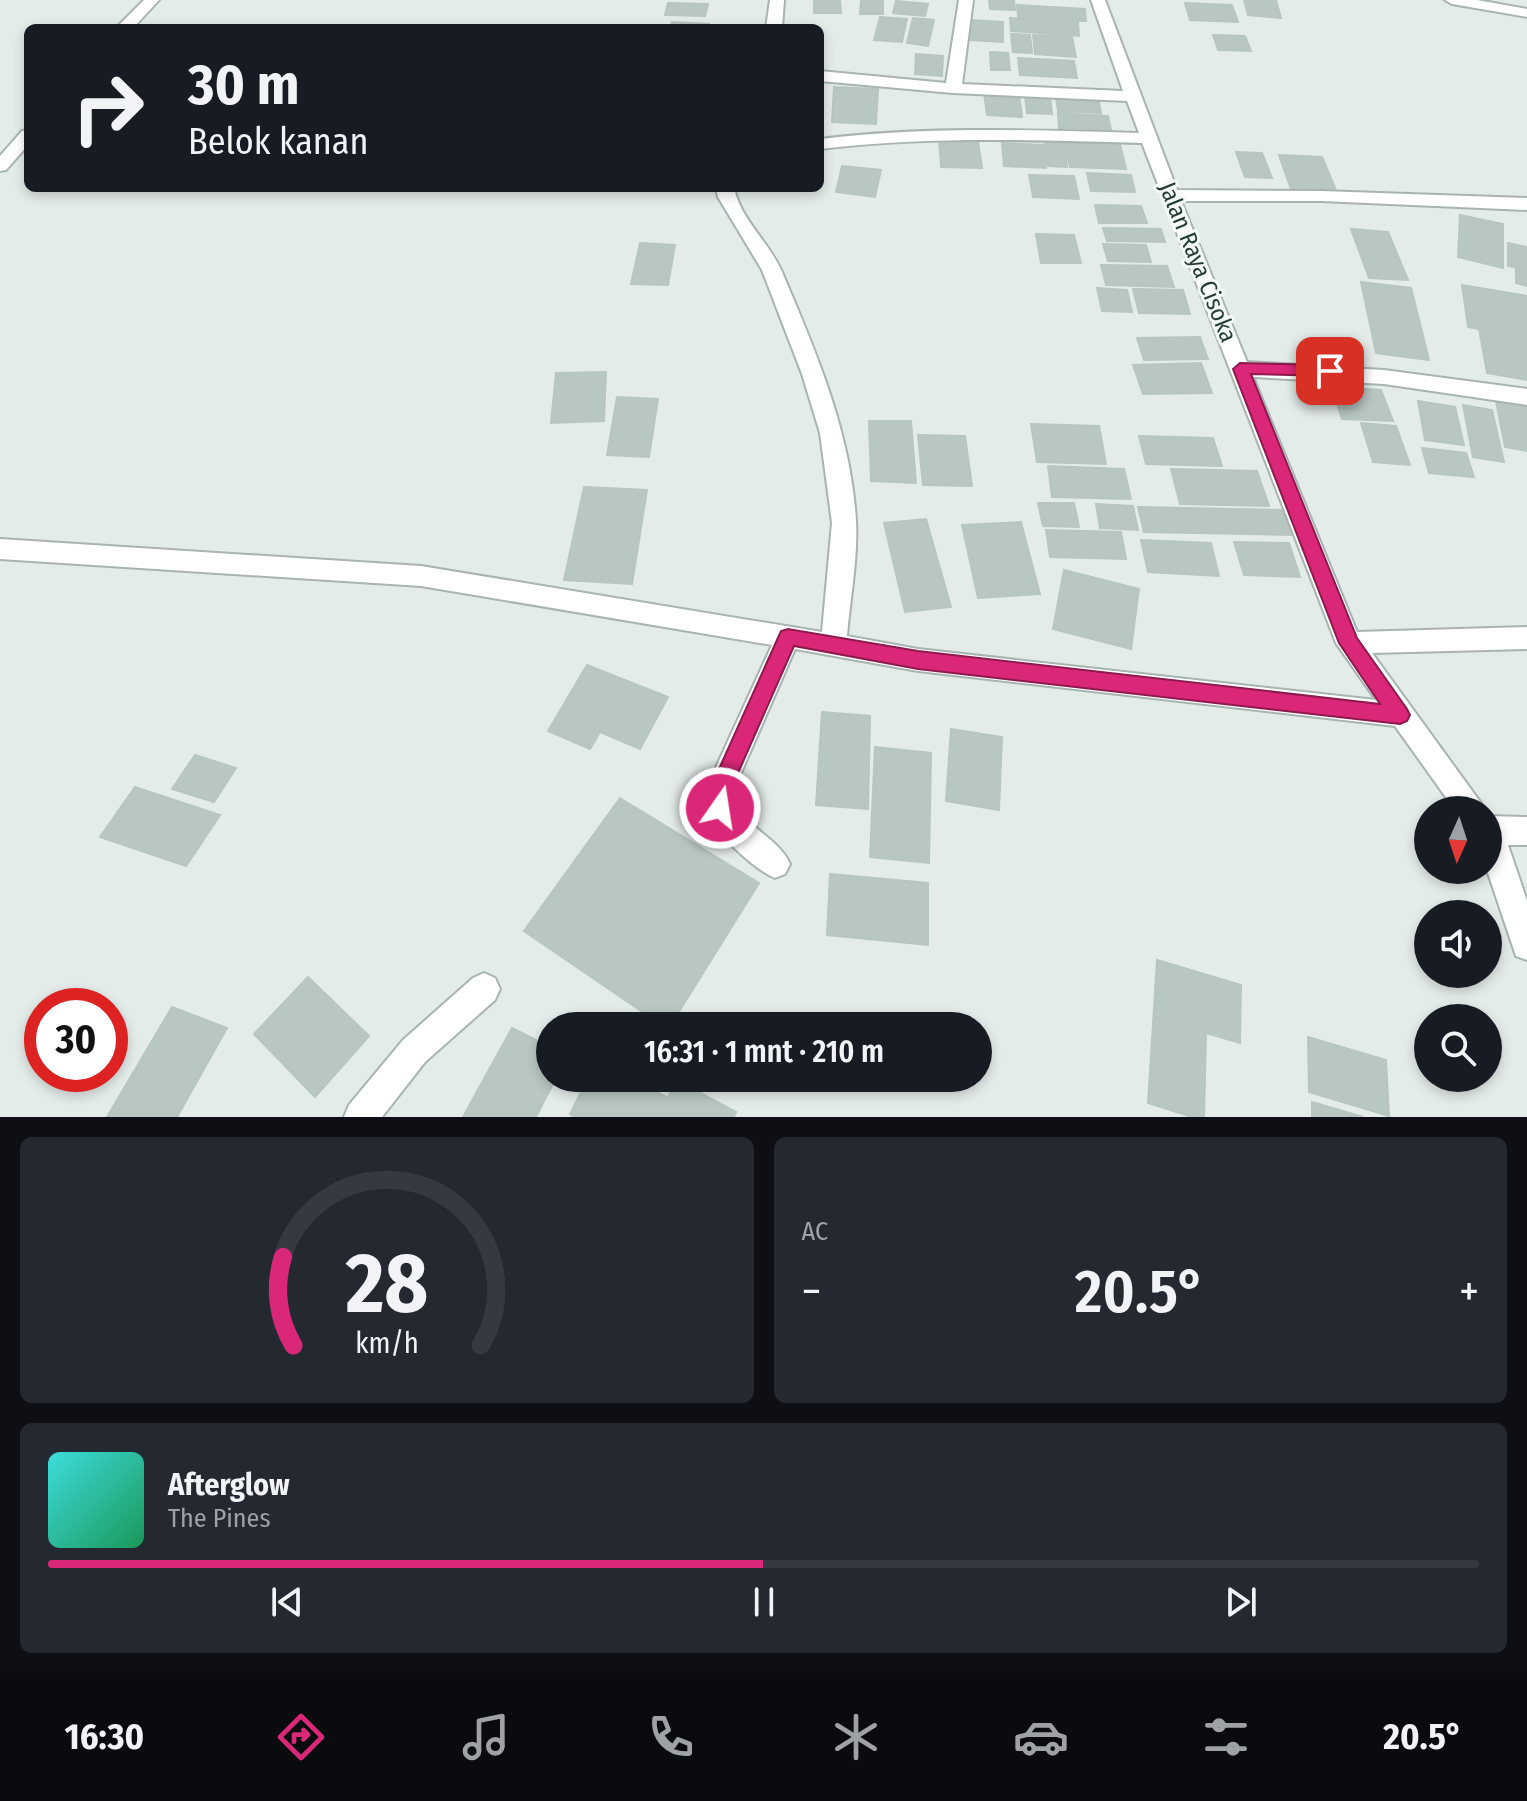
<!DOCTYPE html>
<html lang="id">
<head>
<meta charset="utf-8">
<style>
	:root { --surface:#171b24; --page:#242831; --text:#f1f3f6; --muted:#9ea1a6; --line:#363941; --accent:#db2777 }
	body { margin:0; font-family:"Fira Sans Condensed",sans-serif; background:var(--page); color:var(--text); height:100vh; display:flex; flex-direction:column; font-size:30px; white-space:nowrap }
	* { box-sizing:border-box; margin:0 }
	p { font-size:26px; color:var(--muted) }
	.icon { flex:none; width:44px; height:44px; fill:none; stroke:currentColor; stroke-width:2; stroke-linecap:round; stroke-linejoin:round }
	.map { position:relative; height:1117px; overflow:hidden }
	.drawer { display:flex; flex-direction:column; gap:20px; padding:20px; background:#0d0f14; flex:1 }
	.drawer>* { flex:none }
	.banner { position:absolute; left:24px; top:24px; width:800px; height:168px; border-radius:12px; box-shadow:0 4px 12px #0003; background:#171b24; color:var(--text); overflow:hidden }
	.needle { width:52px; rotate:183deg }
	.tools { position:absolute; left:1414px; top:796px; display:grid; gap:16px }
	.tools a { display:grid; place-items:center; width:88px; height:88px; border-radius:50%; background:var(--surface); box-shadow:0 4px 12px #0003; font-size:40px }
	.speed { position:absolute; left:24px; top:988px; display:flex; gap:16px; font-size:40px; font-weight:700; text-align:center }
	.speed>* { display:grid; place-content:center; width:104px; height:104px; border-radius:50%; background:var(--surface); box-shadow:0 4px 12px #0003; line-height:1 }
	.speed .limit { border:12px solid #d22; background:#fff; color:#111 }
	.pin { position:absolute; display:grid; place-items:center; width:68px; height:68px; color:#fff; margin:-34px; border-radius:16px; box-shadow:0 4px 12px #0006 }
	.me { position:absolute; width:88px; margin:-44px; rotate:13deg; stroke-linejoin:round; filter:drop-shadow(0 0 6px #0008) }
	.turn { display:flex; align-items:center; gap:28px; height:168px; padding:0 32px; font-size:36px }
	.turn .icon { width:104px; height:104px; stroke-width:2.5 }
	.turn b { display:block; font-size:56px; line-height:68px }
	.big { font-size:60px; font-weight:600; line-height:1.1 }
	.drawer .tile { flex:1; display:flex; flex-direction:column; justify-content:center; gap:12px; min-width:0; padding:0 28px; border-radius:12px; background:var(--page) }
	.drawer .dial { align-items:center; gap:0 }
	.dial svg { height:208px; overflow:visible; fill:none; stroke:var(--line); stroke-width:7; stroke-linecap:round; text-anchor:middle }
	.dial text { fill:var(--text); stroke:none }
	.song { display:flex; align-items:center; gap:24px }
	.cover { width:96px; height:96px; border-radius:12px; background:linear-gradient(135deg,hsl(180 70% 55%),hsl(150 70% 35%)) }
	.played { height:8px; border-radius:4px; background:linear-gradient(90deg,var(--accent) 50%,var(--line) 50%) }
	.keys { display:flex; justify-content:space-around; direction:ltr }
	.heat { display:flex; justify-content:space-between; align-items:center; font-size:44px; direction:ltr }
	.drawer .tiles { flex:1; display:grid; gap:20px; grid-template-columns:1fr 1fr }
	.tile:last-child { grid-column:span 2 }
	.trip { position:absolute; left:536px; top:1012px; width:456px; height:80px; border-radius:40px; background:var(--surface); box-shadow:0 4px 12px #0003; font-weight:600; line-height:80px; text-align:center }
	.tab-bar { display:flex; height:128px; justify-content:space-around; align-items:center; background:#090b0e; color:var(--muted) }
	.tab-bar .icon { width:56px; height:56px }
	.tab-bar .selected { color:var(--accent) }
	.tab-bar b { font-size:36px; color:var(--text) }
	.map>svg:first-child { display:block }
	.building { fill:#b9c7c2; stroke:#b7c6c0; stroke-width:2 }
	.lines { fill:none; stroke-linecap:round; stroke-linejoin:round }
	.minor-casing { stroke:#a7b4b0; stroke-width:4 }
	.minor { fill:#fff; fill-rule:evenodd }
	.route { fill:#db2777; stroke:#8e194d; stroke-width:2 }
	.labels { text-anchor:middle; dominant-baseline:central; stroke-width:6; stroke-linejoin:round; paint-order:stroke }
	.street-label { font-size:24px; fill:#253d38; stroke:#f4f9f7 }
</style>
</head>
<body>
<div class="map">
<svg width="1527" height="1117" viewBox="0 0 1527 1117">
	<rect width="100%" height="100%" fill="#e4ece9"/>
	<path class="building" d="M 814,0 L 840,0 L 841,13 L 814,13 Z
		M 861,0 L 883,0 L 883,14 L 860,14 Z
		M 989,0 L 1014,0 L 1015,10 L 990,9 Z
		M 1244,0 L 1276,0 L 1281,18 L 1248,15 Z
		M 896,1 L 928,4 L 925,16 L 893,13 Z
		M 668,3 L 708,4 L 705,16 L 665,15 Z
		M 1185,3 L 1232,5 L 1238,22 L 1190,20 Z
		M 1017,5 L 1085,9 L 1086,21 L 1018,17 Z
		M 880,17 L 907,19 L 902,42 L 874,40 Z
		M 913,18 L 934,20 L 928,46 L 907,43 Z
		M 1010,18 L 1078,22 L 1079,36 L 1011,31 Z
		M 971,20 L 1003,22 L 1003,42 L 970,40 Z
		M 672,22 L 709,24 L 708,28 L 670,28 Z
		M 1011,34 L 1030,35 L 1032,53 L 1013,52 Z
		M 1033,35 L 1072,37 L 1076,57 L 1035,54 Z
		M 1213,35 L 1245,36 L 1251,51 L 1218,50 Z
		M 990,52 L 1008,53 L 1010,70 L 991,70 Z
		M 916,54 L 943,56 L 942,76 L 915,74 Z
		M 1018,58 L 1074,61 L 1077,78 L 1020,75 Z
		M 834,87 L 878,89 L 876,124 L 832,122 Z
		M 984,93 L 1019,95 L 1022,117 L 987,115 Z
		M 1025,96 L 1050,97 L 1052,114 L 1027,113 Z
		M 1056,98 L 1098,99 L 1101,113 L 1058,111 Z
		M 1058,113 L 1108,116 L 1111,130 L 1059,128 Z
		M 939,140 L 978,141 L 982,168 L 941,167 Z
		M 1044,140 L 1064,140 L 1067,167 L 1048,166 Z
		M 1065,142 L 1120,144 L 1126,169 L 1070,167 Z
		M 1002,143 L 1043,145 L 1046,168 L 1004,166 Z
		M 1236,152 L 1262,153 L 1272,178 L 1245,177 Z
		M 1279,155 L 1322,157 L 1336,190 L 1291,189 Z
		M 842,166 L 881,170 L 875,197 L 836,192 Z
		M 1087,173 L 1131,175 L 1135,192 L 1091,191 Z
		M 1029,175 L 1074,176 L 1079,199 L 1033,197 Z
		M 1095,205 L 1141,206 L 1147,223 L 1099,223 Z
		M 1460,215 L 1503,224 L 1503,268 L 1458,257 Z
		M 1103,228 L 1161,229 L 1165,242 L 1107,241 Z
		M 1351,229 L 1388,232 L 1408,280 L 1369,278 Z
		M 1036,234 L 1074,235 L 1081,263 L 1041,263 Z
		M 640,243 L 675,245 L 668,285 L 631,284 Z
		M 1508,243 L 1527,247 L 1527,270 L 1508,266 Z
		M 1103,244 L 1146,245 L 1151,262 L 1108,261 Z
		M 1101,265 L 1167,266 L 1174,287 L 1106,285 Z
		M 1516,269 L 1527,272 L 1527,286 L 1516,283 Z
		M 1361,282 L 1411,288 L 1429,360 L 1376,353 Z
		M 1462,285 L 1527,296 L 1527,380 L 1487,373 L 1479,329 L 1468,327 Z
		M 1097,288 L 1127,290 L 1132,312 L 1102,311 Z
		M 1133,289 L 1183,290 L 1190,314 L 1139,313 Z
		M 1200,337 L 1208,359 L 1144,360 L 1137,338 Z
		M 1201,363 L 1212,393 L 1143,394 L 1133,365 Z
		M 606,372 L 604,421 L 551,423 L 556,373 Z
		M 1332,387 L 1381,390 L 1393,421 L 1342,419 Z
		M 617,397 L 658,399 L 649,457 L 607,455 Z
		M 1418,401 L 1455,407 L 1464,445 L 1425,440 Z
		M 1496,401 L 1527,407 L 1527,451 L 1505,447 Z
		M 1463,405 L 1492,410 L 1504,462 L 1473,457 Z
		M 869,421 L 911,421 L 916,483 L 871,481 Z
		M 1361,423 L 1396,426 L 1410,465 L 1373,462 Z
		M 1031,424 L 1099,426 L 1106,464 L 1037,462 Z
		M 918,435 L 965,436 L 972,486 L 923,485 Z
		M 1139,436 L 1213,438 L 1222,466 L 1146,464 Z
		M 1422,448 L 1466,453 L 1474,477 L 1429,473 Z
		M 1048,466 L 1124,469 L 1131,499 L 1052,497 Z
		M 1171,469 L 1257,471 L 1269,506 L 1180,504 Z
		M 584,487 L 647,490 L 632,584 L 564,580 Z
		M 1038,503 L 1074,503 L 1079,527 L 1043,526 Z
		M 1096,504 L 1133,506 L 1138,530 L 1100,528 Z
		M 1138,507 L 1283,510 L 1291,535 L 1144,532 Z
		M 926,519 L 951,607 L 905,612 L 884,523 Z
		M 1021,522 L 1040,594 L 978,598 L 962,525 Z
		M 1046,530 L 1121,532 L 1126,559 L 1050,557 Z
		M 1141,540 L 1211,543 L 1219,576 L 1148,572 Z
		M 1234,542 L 1289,543 L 1300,577 L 1244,575 Z
		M 1064,570 L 1139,589 L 1131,649 L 1053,629 Z
		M 587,665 L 668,697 L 640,749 L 600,732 L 590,749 L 548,731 Z
		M 822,712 L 870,716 L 868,809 L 816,805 Z
		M 951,729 L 1002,737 L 999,810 L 946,801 Z
		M 875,747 L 931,753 L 929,863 L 870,857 Z
		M 195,755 L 236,768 L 214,802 L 172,789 Z
		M 135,787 L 220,815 L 186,866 L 100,837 Z
		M 620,798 L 759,883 L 670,1026 L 663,1026 L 524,931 Z
		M 830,874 L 928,883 L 928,945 L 827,935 Z
		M 1157,960 L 1241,985 L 1240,1043 L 1206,1033 L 1204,1117 L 1192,1117 L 1148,1103 Z
		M 308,977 L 369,1036 L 315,1097 L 254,1034 Z
		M 172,1007 L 227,1028 L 177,1117 L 107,1117 Z
		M 512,1028 L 550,1047 L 550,1078 L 556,1078 L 536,1117 L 463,1117 Z
		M 1308,1037 L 1386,1060 L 1389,1116 L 1309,1092 Z
		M 588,1078 L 631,1078 L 668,1098 L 676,1080 L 736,1112 L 734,1117 L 575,1117 L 570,1114 Z
		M 1312,1102 L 1363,1117 L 1312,1117 Z"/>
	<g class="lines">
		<g class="minor-casing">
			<path id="minor" d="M 144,0 L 159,0 L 133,28 L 116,28 Z
				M 770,0 L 784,0 L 782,28 L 766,28 Z
				M 959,0 L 973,0 L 962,84 L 1123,91 L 1091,0 L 1105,0 L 1177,190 L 1321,191 L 1527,198 L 1527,210 L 1321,201 L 1181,201 L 1247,362 L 1384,370 L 1527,389 L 1527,405 L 1384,384 L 1253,377 L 1357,632 L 1527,627 L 1527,649 L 1372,653 L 1486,810 L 1455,810 L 1395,726 L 918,671 L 795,649 L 734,789 C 734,825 777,834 790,864 L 785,874 L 775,878 C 755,870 711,830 706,809 C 705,803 706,795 706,789 L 772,645 L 421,586 L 0,559 L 0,539 L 421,566 L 822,632 L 832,523 L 820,433 L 802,374 L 762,270 L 718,197 L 716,188 L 734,188 C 741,220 769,242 782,272 C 816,352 851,433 856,521 C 858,560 850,598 847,636 L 918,649 L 1376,700 L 1336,643 L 1142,143 C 1034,140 927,136 820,149 L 820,139 C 926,126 1032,130 1139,133 L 1127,101 L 953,93 L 820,81 L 820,71 L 946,83 Z
				M 1445,0 L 1477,0 L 1527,9 L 1527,17 L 1452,4 Z
				M 28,130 L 28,145 L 6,170 L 0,171 L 0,156 L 22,131 Z
				M 1488,816 L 1527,817 L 1527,845 L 1508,845 L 1527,901 L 1527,960 L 1516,956 L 1487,870 Z
				M 484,973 L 495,978 L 500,989 L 495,1000 L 425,1062 L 382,1117 L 344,1117 L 349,1105 L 403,1040 L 473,978 Z"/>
		</g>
		<use href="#minor" class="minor"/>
	</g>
	<path class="route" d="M 1240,363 L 1330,365 L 1338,371 L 1330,376 L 1251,374 L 1357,638 L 1407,709 L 1410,715 L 1407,721 L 1400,724 L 918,669 L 794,646 L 731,789 L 728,815 L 720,818 L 713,815 L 710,789 L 781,631 L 788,629 L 918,651 L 1380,704 L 1339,643 L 1233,369 Z"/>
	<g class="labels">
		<g class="street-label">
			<text transform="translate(1198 262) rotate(68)">Jalan Raya Cisoka</text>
		</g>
	</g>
</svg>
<div class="tools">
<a><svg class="needle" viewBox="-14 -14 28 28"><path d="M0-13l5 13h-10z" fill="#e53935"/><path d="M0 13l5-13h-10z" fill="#9ea1a6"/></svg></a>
<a><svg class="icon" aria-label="sound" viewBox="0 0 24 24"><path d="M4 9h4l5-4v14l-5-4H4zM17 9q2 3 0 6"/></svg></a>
<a><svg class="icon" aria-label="search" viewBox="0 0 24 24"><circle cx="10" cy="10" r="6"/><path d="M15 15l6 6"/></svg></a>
</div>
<div class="speed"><div class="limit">30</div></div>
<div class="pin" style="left:1330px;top:371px;background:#d93025"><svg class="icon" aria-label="arrive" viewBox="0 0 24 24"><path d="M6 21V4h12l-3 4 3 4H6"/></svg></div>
<svg class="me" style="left:720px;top:808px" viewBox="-20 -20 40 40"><circle r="17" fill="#db2777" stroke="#fff" stroke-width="3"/><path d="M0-11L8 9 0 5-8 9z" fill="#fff"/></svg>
<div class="trip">16:31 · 1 mnt · 210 m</div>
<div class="banner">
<div class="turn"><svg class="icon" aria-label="right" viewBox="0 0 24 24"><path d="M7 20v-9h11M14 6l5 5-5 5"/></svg><div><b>30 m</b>Belok kanan</div></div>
</div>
</div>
<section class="drawer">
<div class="tiles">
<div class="tile dial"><svg viewBox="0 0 100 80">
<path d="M14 69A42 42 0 1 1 86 69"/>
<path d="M14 69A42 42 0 0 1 10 35" stroke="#db2777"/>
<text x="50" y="56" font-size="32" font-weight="700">28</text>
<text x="50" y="72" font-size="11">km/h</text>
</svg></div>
<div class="tile"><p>AC</p>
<div class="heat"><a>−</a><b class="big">20.5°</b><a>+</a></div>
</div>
<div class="tile">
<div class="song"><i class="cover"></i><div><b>Afterglow</b><p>The Pines</p></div></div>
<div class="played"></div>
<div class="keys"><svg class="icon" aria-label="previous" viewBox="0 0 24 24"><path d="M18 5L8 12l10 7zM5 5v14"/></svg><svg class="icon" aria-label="pause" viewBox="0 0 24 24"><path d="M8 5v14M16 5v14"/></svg><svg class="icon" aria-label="next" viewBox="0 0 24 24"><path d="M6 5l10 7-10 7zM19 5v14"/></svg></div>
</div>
</div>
</section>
<nav class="tab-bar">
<b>16:30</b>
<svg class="icon selected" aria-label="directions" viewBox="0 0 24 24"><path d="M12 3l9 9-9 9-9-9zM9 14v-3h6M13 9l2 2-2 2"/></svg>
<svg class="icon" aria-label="music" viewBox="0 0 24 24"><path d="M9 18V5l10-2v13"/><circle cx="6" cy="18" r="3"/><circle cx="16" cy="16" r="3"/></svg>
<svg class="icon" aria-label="phone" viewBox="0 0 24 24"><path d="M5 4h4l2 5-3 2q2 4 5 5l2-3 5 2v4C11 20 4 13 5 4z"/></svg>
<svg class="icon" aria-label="climate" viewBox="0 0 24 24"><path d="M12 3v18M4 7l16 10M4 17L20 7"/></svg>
<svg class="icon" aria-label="car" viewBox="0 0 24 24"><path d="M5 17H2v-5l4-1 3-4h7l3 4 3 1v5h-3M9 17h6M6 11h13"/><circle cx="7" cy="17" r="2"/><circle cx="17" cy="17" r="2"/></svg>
<svg class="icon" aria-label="filters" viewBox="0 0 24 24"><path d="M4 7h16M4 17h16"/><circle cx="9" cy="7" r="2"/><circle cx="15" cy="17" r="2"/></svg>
<b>20.5°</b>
</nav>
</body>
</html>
